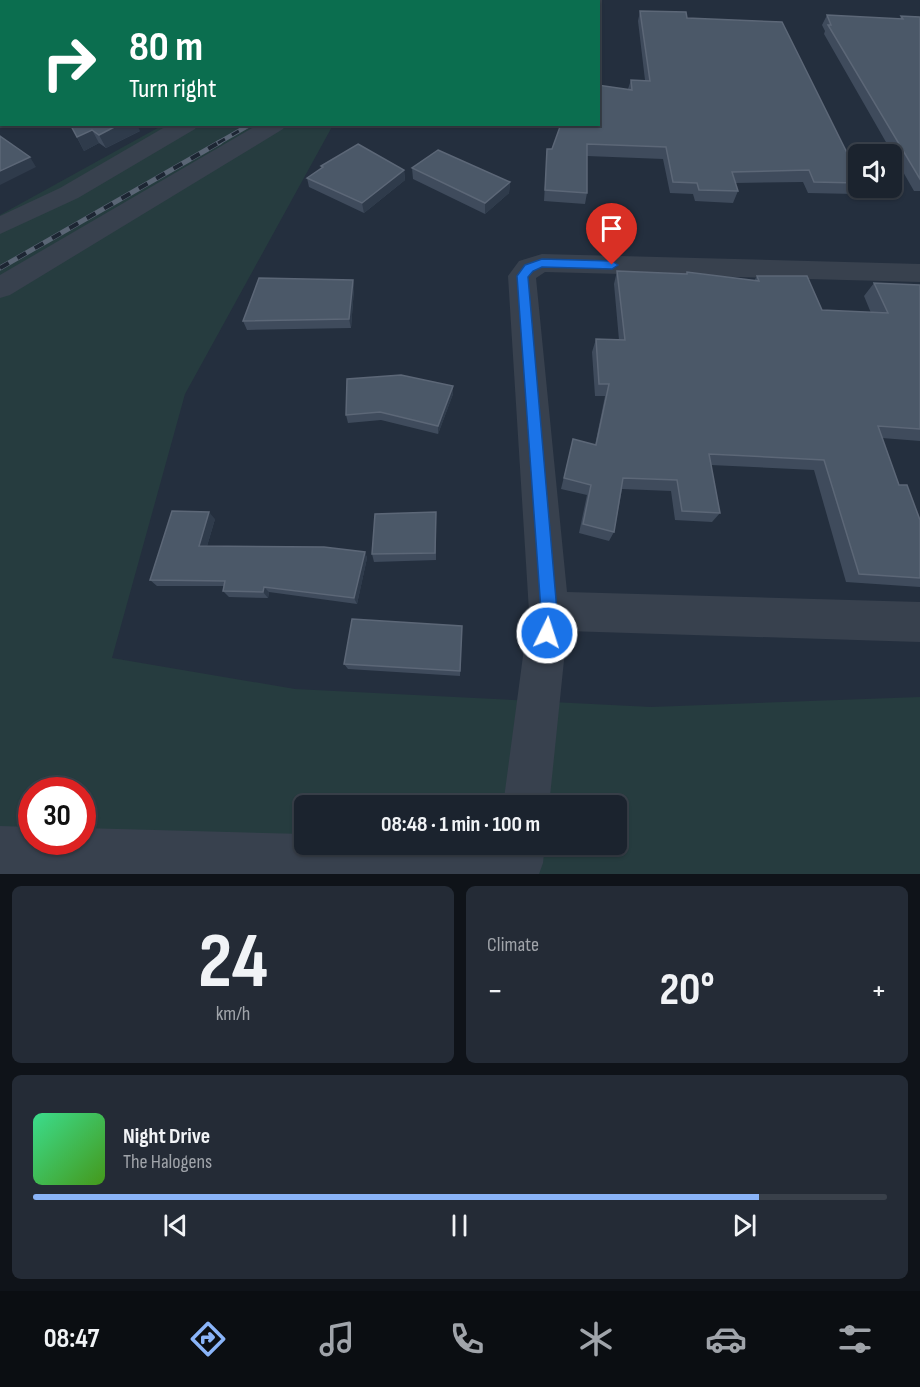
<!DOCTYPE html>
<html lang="en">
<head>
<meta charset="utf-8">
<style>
	:root { --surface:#1b232e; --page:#242b36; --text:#f1f3f6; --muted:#a0a4aa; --line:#39404a; --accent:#8ab4f8 }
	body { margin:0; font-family:"Sofia Sans Condensed",sans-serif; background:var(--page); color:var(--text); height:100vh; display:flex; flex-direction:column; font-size:22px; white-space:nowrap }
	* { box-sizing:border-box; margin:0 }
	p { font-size:20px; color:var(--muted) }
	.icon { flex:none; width:33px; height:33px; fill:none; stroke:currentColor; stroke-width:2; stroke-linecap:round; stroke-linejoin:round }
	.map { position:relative; height:874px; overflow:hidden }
	.panel { display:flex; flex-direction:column; gap:12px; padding:12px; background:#0f1319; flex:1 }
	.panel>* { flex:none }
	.top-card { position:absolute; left:0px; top:0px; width:600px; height:126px; box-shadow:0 2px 4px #0004,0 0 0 2px var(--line); background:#0b6e4f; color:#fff; overflow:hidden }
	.fabs { position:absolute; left:848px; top:144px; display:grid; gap:12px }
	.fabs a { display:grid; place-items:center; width:54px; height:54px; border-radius:9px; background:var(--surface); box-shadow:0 2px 4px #0004,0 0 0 2px var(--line); font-size:30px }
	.speed { position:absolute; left:18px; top:777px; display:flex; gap:12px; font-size:30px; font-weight:700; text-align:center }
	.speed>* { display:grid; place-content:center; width:78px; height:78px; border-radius:50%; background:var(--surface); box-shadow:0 2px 4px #0004,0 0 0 2px var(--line); line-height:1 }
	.speed .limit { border:9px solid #d22; background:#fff; color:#111 }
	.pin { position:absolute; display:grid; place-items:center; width:51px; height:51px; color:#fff; margin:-62px -26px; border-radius:50% 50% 50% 0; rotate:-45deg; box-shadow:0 0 6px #0007 }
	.pin .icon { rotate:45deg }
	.me { position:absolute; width:66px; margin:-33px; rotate:4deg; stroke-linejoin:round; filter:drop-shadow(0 0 4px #0008) }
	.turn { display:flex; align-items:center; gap:21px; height:126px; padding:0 30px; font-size:27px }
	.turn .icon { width:78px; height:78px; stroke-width:2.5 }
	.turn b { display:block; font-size:42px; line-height:51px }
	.big { font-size:45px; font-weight:700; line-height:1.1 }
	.panel .tile { flex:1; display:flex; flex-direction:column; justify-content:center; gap:9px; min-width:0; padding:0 21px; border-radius:9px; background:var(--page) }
	.panel .dial { align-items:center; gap:0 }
	.dial b { font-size:78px; line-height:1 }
	.song { display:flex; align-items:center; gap:18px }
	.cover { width:72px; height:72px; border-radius:9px; background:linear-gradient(135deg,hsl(150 70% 55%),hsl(100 70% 35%)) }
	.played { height:6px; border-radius:3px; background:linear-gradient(90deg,var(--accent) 85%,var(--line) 85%) }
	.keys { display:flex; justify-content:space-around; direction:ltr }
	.heat { display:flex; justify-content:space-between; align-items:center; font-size:33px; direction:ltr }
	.panel .tiles { flex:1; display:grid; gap:12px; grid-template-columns:1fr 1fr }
	.tile:last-child { grid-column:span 2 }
	.trip { position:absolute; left:294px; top:795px; width:333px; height:60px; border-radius:9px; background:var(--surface); box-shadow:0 2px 4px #0004,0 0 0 2px var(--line); font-weight:700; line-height:60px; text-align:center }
	.tab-bar { display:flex; height:96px; justify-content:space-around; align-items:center; background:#0b0e12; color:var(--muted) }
	.tab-bar .icon { width:42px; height:42px }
	.tab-bar .selected { color:var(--accent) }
	.tab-bar b { font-size:27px; color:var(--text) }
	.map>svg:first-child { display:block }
	.green { fill:#263c3f; fill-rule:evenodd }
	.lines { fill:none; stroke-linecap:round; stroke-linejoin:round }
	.minor { fill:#38414e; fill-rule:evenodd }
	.rail-far1-casing { stroke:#5a6575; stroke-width:4.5 }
	.rail-casing { stroke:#5a6575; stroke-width:5 }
	.rail-far1 { stroke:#1d2633; stroke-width:3; stroke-dasharray:8; stroke-linecap:butt }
	.rail { stroke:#1d2633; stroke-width:4; stroke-dasharray:10; stroke-linecap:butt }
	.wall { fill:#3f4b5c }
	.shaded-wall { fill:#2f3b4b }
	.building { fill:#4b5868; stroke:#5c6777; stroke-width:1.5 }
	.route { fill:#1a73e8; stroke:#114b97; stroke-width:1.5 }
</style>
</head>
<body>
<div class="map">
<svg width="920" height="874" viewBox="0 0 920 874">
	<rect width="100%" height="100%" fill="#242f3e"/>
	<path class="green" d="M 163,125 L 333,125 L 185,394 L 112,658 L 295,689 L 651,707 L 920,697 L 920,874 L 0,874 L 0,215 ZM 32,790 L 82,790 L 82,842 L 32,842 ZM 304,806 L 616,806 L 616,844 L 304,844 Z"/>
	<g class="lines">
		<path class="minor" d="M 59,0 L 79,0 L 58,2 Z
			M 392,0 L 410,0 L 391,2 Z
			M 521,0 L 539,0 L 520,2 Z
			M 0,22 L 2,22 L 0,34 Z
			M 170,124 L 198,124 L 195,129 L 78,198 L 0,234 L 0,216 L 60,188 Z
			M 259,124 L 286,124 L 283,129 L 10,295 L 0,298 L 0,275 Z
			M 542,254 L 920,264 L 920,282 L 545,272 L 536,278 L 567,592 L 920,602 L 920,642 L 567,631 L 549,806 L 503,806 L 529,611 L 508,276 L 519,261 Z
			M 0,826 L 32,827 L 32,842 L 82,842 L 82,828 L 304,834 L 304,844 L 545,844 L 543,863 L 539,874 L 0,874 Z"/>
		<g class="rail-far1-casing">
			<path id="rail-far1" d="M 218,143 L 251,124"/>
		</g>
		<g class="rail-casing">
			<path id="rail" d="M 0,268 L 220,142"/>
		</g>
		<use href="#rail-far1" class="rail-far1"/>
		<use href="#rail" class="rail"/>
	</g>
	<path class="wall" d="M 640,11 L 687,18 L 858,175 L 858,188 L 860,188 L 855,194 L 808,193 L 803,182 L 735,183 L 738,191 L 733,203 L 695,201 L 693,194 L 670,193 L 663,159 L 587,156 L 587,193 L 585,204 L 544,201 L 547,149 L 552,149 L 628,89 L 631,80 L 645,80 L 638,21 Z
		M 827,15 L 900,19 L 901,16 L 920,17 L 920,191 L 914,191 L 824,34 L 825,31 L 822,25 Z
		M 70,124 L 140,131 L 106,148 L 99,143 L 84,151 Z
		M 321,166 L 404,170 L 405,180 L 364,213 L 309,187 L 307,178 L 322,168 Z
		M 412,168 L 510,182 L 509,193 L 485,214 L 413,179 Z
		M 617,271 L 686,274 L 687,272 L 754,281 L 757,276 L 822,310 L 871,313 L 864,296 L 874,283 L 920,285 L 920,441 L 882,438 L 899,485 L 920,520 L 920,587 L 846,582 L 814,470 L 711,465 L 720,513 L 712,522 L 675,520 L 671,491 L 622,489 L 614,532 L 609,541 L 579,533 L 587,495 L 561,489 L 573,439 L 595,445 L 605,396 L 595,396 L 592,352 L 596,339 L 619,340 L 614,284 Z
		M 353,280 L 354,289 L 351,328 L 247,330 L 243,321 Z
		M 453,394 L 438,434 L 381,420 L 348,423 L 346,415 Z
		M 215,519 L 207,546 L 365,552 L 367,558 L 357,604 L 269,592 L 268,598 L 229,597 L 223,591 L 224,586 L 157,586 L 150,580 Z
		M 436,520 L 436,560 L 374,562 L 372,554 Z
		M 462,626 L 460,676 L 348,669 L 344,664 Z"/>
	<path class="shaded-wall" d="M 346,0 L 354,0 L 355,2 L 343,2 Z
		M 120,124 L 137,124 L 140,131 L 106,148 L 99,135 Z
		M 92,130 L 99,143 L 84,151 L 77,137 Z
		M 30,157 L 36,167 L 0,185 L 0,171 Z
		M 404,170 L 405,180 L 364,213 L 362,203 Z
		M 510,182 L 509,193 L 485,214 L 485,203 Z
		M 353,280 L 354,289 L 351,328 L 349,319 Z
		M 453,386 L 453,394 L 438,434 L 438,426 Z
		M 209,512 L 215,519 L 205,553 L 199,546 Z
		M 365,552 L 367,558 L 357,604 L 354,598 Z
		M 264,587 L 269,592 L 268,598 L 263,592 Z"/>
	<path class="building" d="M 273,0 L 346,0 L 343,2 L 270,2 Z
		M 640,11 L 686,12 L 687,18 L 782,22 L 858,175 L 858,183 L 814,182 L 809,170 L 732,172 L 738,191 L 699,190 L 697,183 L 673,182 L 666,147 L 587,144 L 587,193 L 545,190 L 547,149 L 552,149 L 561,124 L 598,124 L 598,85 L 632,90 L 631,80 L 650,81 Z
		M 827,15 L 903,19 L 901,16 L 920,17 L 920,179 L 828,25 L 831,25 Z
		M 70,124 L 120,124 L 99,135 L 92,130 L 77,137 Z
		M 0,136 L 30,157 L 0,171 Z
		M 358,144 L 404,170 L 362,203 L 307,178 L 323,167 L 321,166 Z
		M 438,150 L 510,182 L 485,203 L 412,168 Z
		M 617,271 L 687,274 L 687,272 L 759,281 L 757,276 L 807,276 L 822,310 L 888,313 L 874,283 L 920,285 L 920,429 L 878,426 L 899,485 L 907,485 L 920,520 L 920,578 L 859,574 L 824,460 L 709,454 L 720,513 L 682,511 L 677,480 L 623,478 L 614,532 L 583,524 L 591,485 L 564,478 L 573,439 L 596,445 L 609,384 L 599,384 L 596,339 L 625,340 Z
		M 259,278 L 353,280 L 349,319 L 243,321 Z
		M 401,375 L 453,386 L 438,426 L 380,412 L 346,415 L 347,379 Z
		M 172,511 L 209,512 L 199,546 L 324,547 L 365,552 L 354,598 L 264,587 L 263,592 L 223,591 L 225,581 L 150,580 Z
		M 436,512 L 435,553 L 372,554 L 375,514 Z
		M 352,619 L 462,626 L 460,671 L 344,664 Z"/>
	<path class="route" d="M 542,259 L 612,261 L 618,265 L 612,269 L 542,267 L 533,271 L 528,277 L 557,611 L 552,639 L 547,641 L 541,639 L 538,633 L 541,611 L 517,276 L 525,265 Z"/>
</svg>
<div class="fabs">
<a><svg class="icon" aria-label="sound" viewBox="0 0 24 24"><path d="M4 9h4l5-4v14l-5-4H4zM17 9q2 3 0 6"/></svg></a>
</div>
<div class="speed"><div class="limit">30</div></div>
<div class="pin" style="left:612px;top:265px;background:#d93025"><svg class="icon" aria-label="arrive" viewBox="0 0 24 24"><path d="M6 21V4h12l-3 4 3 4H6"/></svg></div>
<svg class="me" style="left:547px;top:633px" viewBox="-20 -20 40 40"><circle r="17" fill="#1a73e8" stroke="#fff" stroke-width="3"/><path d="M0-11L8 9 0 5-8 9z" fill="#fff"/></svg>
<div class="trip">08:48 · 1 min · 100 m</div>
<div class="top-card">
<div class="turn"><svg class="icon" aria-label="right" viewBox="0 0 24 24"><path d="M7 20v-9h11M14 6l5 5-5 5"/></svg><div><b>80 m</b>Turn right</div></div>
</div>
</div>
<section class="panel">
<div class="tiles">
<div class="tile dial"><b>24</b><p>km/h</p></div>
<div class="tile"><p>Climate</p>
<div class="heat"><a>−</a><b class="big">20°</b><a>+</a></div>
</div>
<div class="tile">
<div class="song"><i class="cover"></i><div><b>Night Drive</b><p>The Halogens</p></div></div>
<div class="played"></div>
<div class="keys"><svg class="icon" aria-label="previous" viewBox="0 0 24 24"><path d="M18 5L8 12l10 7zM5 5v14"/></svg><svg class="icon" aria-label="pause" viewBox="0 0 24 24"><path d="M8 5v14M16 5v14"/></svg><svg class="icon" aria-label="next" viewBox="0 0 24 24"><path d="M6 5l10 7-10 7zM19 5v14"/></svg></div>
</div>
</div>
</section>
<nav class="tab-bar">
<b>08:47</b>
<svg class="icon selected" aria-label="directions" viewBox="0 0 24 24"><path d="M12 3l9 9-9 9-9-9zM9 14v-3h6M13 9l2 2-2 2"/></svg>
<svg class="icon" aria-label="music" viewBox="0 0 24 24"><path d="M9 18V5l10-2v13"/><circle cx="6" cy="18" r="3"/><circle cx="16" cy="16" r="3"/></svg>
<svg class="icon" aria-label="phone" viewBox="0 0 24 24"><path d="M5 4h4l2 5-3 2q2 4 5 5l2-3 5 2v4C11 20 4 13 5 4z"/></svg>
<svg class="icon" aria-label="climate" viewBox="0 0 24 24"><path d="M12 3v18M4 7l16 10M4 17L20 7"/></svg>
<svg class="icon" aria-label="car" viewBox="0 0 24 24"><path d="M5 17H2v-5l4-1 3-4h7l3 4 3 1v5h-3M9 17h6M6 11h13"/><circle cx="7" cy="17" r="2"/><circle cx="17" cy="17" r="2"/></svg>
<svg class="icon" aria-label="filters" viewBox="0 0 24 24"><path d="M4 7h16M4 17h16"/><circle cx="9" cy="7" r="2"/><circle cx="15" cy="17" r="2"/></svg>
</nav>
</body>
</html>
